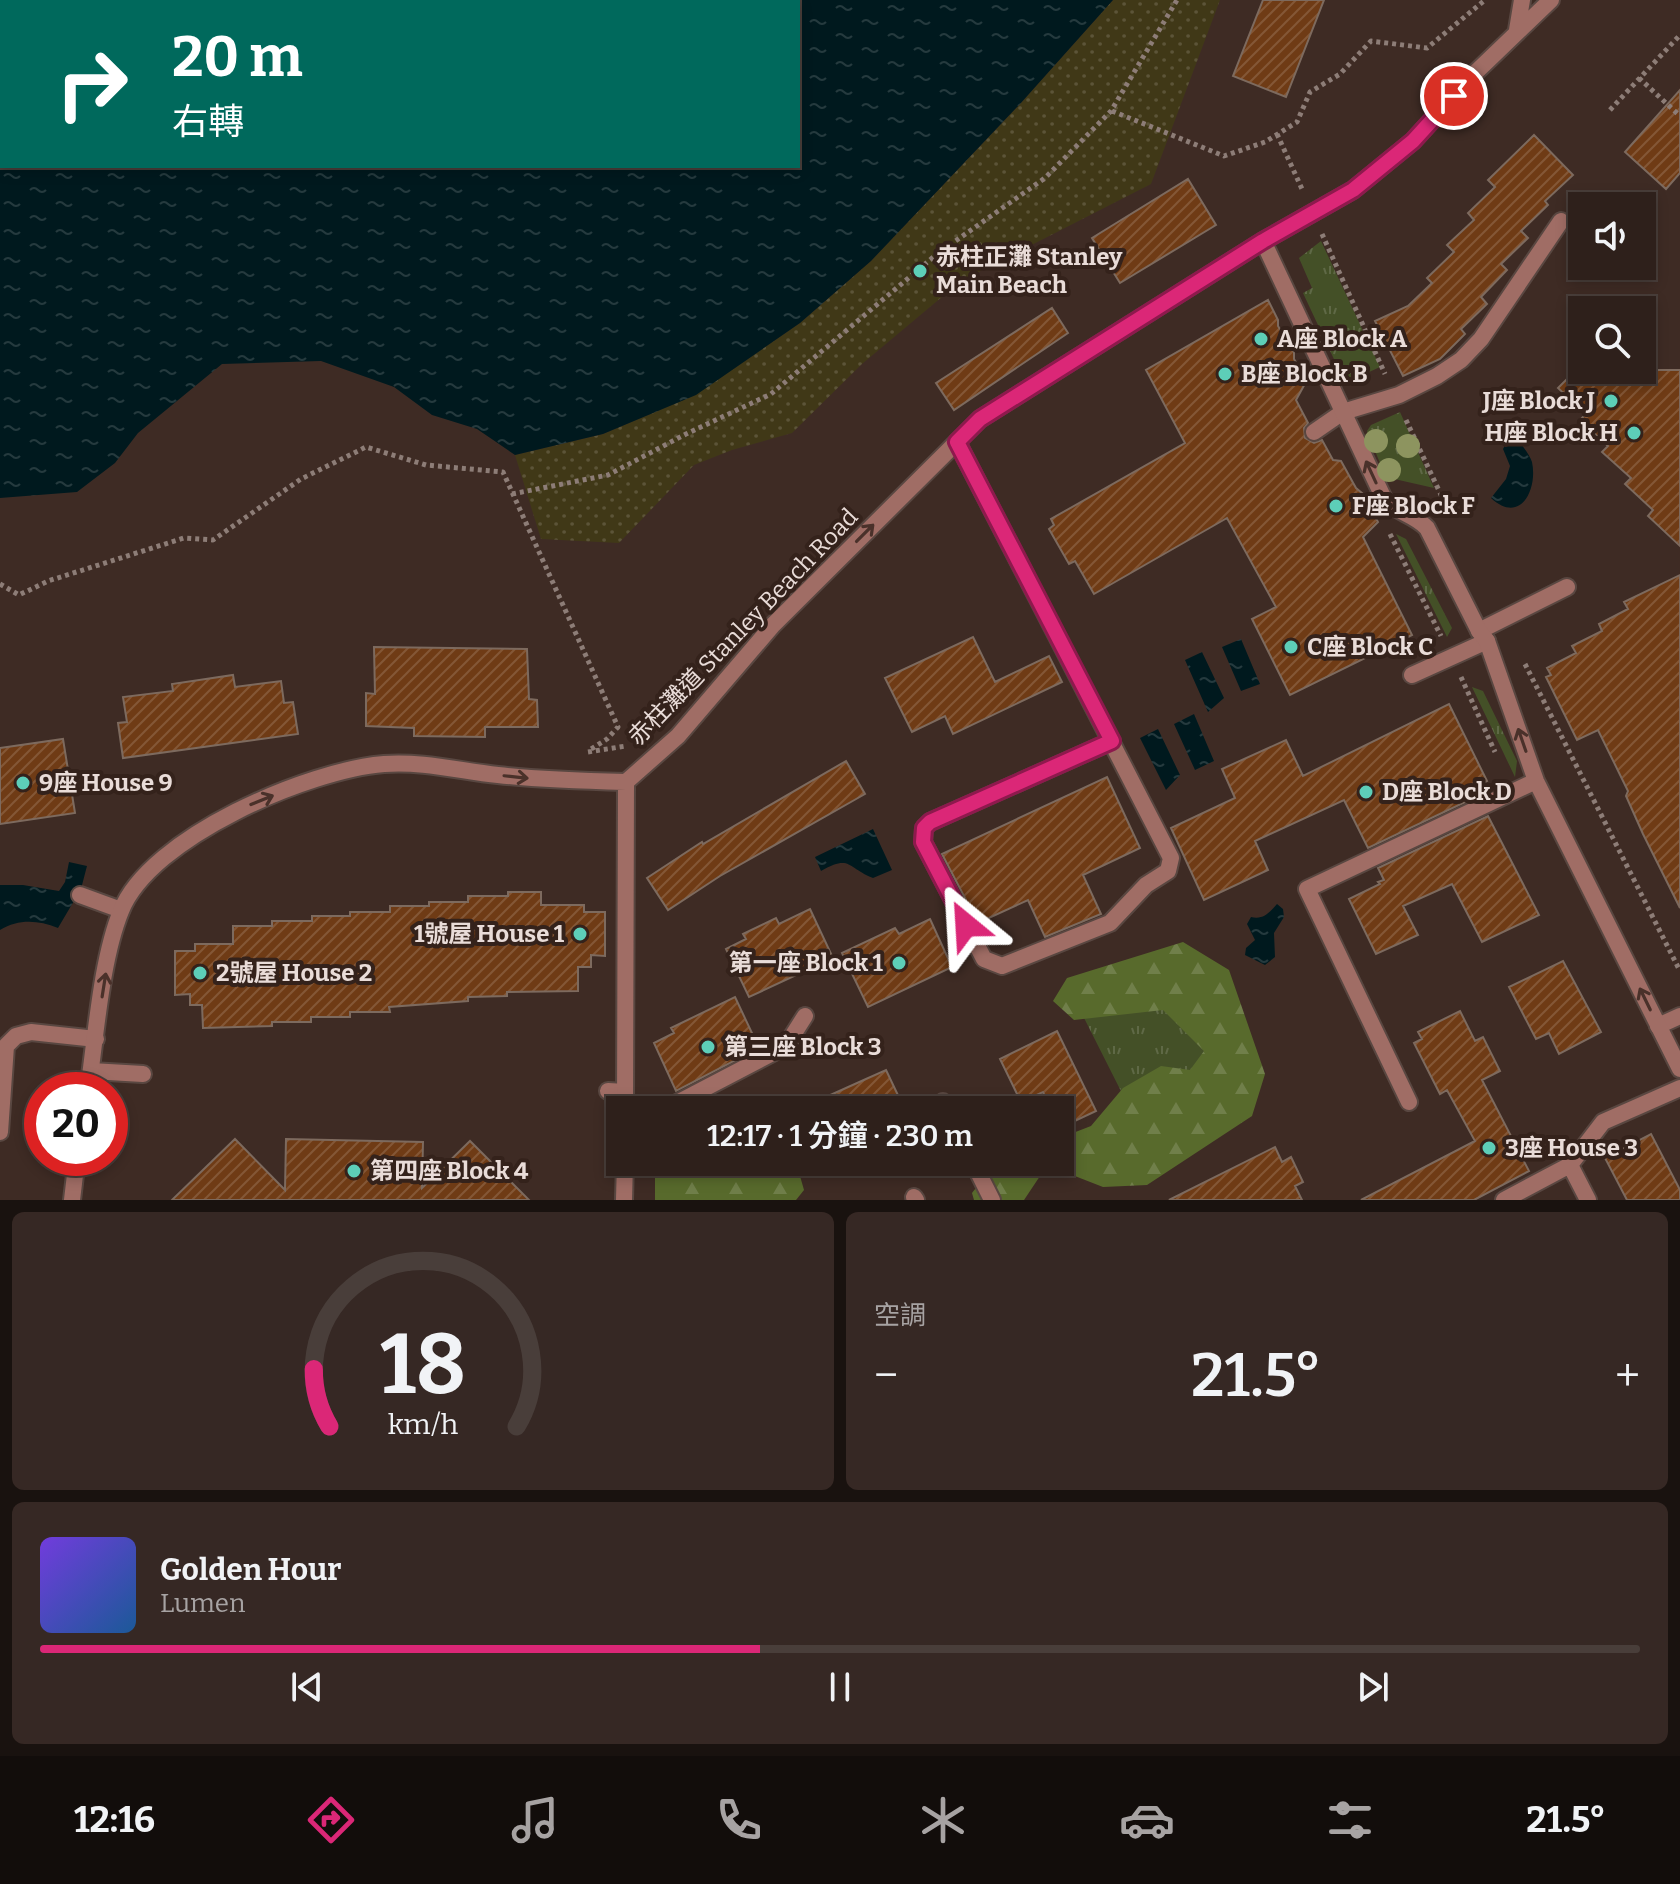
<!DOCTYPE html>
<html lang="zh-TW">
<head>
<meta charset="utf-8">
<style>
	:root { --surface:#2e201b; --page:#362824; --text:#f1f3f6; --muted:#a7a3a3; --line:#493e3a; --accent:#db2777 }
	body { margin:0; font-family:Bitter,"Noto Sans TC",serif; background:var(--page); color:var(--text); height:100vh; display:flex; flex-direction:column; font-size:30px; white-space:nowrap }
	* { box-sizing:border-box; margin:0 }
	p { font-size:26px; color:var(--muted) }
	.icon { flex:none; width:44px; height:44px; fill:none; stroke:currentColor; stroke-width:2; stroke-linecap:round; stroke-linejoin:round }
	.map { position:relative; height:1200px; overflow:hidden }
	.details { display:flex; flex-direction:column; gap:12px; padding:12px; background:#19120f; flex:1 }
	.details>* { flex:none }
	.top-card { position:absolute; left:0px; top:0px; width:800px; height:168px; box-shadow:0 4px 12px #0003,0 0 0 2px var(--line); background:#00695c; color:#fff; overflow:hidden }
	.controls { position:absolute; left:1568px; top:192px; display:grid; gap:16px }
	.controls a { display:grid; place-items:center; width:88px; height:88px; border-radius:0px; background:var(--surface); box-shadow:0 4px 12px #0003,0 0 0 2px var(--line); font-size:40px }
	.speed { position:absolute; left:24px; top:1072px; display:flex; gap:16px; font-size:40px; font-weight:700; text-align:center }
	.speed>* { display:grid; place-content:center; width:104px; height:104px; border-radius:50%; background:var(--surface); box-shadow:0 4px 12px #0003,0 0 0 2px var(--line); line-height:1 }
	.speed .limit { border:12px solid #d22; background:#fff; color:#111 }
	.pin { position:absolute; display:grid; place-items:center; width:68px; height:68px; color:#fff; margin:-34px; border:4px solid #fff; border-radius:50%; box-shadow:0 2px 8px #0007 }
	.me { position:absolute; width:88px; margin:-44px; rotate:333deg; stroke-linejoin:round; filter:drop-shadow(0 0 6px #0008) }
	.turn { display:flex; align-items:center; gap:28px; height:168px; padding:0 40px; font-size:36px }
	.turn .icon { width:104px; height:104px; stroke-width:2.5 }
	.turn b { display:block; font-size:56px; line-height:68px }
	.big { font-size:60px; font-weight:600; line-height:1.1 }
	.details .tile { flex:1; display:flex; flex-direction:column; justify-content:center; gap:12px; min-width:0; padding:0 28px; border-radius:12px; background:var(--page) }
	.details .dial { align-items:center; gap:0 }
	.dial svg { height:208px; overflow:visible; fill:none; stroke:var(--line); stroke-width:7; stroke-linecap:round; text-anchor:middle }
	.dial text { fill:var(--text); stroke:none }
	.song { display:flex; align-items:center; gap:24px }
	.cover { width:96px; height:96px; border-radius:12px; background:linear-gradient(135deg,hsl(260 70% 55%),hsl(210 70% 35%)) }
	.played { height:8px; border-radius:4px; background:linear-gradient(90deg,var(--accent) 45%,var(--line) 45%) }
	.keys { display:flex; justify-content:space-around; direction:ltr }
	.heat { display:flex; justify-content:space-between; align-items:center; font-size:44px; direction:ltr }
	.details .tiles { flex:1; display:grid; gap:12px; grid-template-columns:1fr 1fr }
	.tile:last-child { grid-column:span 2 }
	.trip { position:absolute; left:606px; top:1096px; width:468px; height:80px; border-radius:0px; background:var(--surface); box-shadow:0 4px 12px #0003,0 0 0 2px var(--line); font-weight:600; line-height:80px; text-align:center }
	.menu { display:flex; height:128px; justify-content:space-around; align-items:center; background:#120d0b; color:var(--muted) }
	.menu .icon { width:56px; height:56px }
	.menu .selected { color:var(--accent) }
	.menu b { font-size:36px; color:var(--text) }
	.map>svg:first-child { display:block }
	.grass { fill:url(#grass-tufts) }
	.forest { fill:url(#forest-firs) }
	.sand { fill:url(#sand-dots) }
	.water { fill:url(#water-ripples); fill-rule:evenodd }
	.building { fill:url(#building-hatch); stroke:#7d6a5e; stroke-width:2 }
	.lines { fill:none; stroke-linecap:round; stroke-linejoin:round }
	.lane-casing { stroke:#594741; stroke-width:20 }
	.street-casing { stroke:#594741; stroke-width:20 }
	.path { stroke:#8d7d77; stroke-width:5; stroke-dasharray:4 4; stroke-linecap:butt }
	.lane { stroke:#a06d65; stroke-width:16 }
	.street { stroke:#a06d65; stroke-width:16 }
	.tree { fill:#8d945f }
	.oneway { stroke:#4a312a }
	.route-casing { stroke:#8e194d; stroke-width:20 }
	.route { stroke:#db2777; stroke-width:14 }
	.poi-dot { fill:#5dceb8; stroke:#34221b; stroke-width:3 }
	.labels { text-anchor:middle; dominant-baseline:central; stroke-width:8; stroke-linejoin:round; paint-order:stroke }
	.poi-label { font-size:24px; font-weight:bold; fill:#e9dcd8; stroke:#34221b; text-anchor:start }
	.street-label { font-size:24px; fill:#e9dcd8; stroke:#34221b }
</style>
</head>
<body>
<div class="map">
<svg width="1680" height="1200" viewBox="0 0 1680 1200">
	<defs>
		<pattern id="grass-tufts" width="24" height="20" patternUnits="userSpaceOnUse" patternTransform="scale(2)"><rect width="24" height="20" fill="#445027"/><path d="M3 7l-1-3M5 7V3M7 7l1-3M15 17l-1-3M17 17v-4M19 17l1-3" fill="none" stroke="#5f6946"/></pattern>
		<pattern id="forest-firs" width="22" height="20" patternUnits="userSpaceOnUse" patternTransform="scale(2)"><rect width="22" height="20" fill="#586a2c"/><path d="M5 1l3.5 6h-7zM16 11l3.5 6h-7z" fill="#707f4a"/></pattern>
		<pattern id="sand-dots" width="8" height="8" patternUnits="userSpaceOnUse" patternTransform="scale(2)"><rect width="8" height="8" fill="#403817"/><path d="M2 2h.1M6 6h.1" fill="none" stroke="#5c5438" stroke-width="1.8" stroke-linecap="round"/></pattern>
		<pattern id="water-ripples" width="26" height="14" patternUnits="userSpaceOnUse" patternTransform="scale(2)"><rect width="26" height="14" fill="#00191e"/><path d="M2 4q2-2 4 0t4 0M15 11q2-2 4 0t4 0" fill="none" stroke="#253a3e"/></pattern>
		<pattern id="building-hatch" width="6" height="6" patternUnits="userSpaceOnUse" patternTransform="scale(2)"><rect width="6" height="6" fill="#6f3b15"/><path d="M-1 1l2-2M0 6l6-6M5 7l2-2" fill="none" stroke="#845736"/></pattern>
	</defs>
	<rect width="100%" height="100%" fill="#3e2b24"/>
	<path class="grass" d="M 1321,241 L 1380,367 L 1354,379 L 1345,379 L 1340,372 L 1303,293 L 1312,288 L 1299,258 Z
		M 1400,412 L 1434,488 L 1390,478 L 1384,473 L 1367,431 L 1371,425 Z
		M 1396,534 L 1406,539 L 1452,628 L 1447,637 Z
		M 1472,687 L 1483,691 L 1517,761 L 1515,777 Z
		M 1171,960 L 1222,1062 L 1129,1107 L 1078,1006 Z"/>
	<path class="forest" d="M 1183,942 L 1229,970 L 1265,1074 L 1252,1116 L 1147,1185 L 1103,1187 L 1062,1171 L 1040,1176 L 1024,1200 L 974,1200 L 972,1193 L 996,1162 L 1060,1162 L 1060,1138 L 1091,1126 L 1123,1088 L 1161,1066 L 1190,1070 L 1204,1051 L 1163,1010 L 1074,1020 L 1053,1001 L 1067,978 Z
		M 655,1162 L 796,1162 L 804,1190 L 796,1200 L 655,1200 Z"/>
	<path class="sand" d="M 1113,0 L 1220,0 L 1151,184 L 961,281 L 862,364 L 792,433 L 732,450 L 694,465 L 619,543 L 541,539 L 515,455 L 603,434 L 695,395 L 800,323 L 871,261 L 1020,104 Z"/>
	<path class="water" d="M 0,0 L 1113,0 L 1020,104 L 871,261 L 800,323 L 696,395 L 603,434 L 515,455 L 477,429 L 432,415 L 394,387 L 321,361 L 222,364 L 138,433 L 115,463 L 77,492 L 0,498 ZM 798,2 L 798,166 L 2,166 L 2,2 Z
		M 1509,438 L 1518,439 C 1522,446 1530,455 1532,462 C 1538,490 1520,525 1491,498 L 1506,479 L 1510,466 L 1503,449 Z
		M 1241,639 L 1260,684 L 1241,691 L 1222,647 Z
		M 1202,652 L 1224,698 L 1208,712 L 1185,660 Z
		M 1194,714 L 1214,761 L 1195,770 L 1174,724 Z
		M 1158,729 L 1180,775 L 1166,790 L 1140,738 Z
		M 873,829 L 892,870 L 873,878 C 847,868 851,854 821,871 L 815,857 Z
		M 69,862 L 87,866 L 81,889 L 58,928 C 37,920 19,919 0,930 L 0,885 L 23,885 L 59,891 L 65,882 Z
		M 1277,904 L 1283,909 L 1284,917 L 1274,933 L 1275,957 L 1265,965 L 1245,955 L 1246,948 L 1255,940 L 1247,924 L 1251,917 C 1263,920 1269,913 1277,904 Z"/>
	<path class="building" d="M 1263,0 L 1324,0 L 1286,97 L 1233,76 Z
		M 1680,90 L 1680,173 L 1666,189 L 1625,152 Z
		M 1534,135 L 1573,175 L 1545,201 L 1548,205 L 1521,231 L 1528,238 L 1501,264 L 1507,270 L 1481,297 L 1487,304 L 1461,329 L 1465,334 L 1440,359 L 1403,376 L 1375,321 L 1408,306 L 1432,283 L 1427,278 L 1454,252 L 1447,245 L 1474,220 L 1468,213 L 1495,187 L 1488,180 Z
		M 1188,179 L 1216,225 L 1120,283 L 1092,238 Z
		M 1268,300 L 1278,320 L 1278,326 L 1294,352 L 1294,359 L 1307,380 L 1296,400 L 1308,423 L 1304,428 L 1305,438 L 1314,443 L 1322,440 L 1333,460 L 1341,461 L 1356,488 L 1363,494 L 1378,522 L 1363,537 L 1412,635 L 1290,695 L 1252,619 L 1276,607 L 1227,518 L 1094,594 L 1075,561 L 1069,564 L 1049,529 L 1054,525 L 1051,519 L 1185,443 L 1146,370 Z
		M 1052,308 L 1068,333 L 954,410 L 936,383 Z
		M 1576,370 L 1680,370 L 1680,546 L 1648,516 L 1653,510 L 1625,484 L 1631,478 L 1602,452 L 1608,446 L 1580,420 L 1586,414 L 1558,388 Z
		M 1680,575 L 1680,908 L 1643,834 L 1626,796 L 1628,791 L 1598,730 L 1577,740 L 1546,677 L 1551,675 L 1547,668 L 1576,653 L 1572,646 L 1602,631 L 1599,624 L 1628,609 L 1624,602 Z
		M 973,637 L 995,682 L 1049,656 L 1062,682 L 953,734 L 945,716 L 912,732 L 885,678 Z
		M 374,647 L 527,649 L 529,699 L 537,700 L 538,727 L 485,727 L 485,737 L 414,736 L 414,728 L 366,726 L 366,693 L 375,694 Z
		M 233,675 L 235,687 L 281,681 L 284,703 L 293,702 L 298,734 L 123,758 L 118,723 L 127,722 L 123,697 L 173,691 L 172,684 Z
		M 1449,704 L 1487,781 L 1473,787 L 1478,796 L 1368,848 L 1344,800 L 1255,841 L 1268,870 L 1204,900 L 1171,828 L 1235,798 L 1222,769 L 1286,740 L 1303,776 Z
		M 63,739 L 75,813 L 0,824 L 0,748 Z
		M 846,761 L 865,794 L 720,876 L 668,910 L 647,878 L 702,842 L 703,844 Z
		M 1107,777 L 1140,848 L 1083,875 L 1101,914 L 1045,937 L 1028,900 L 978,923 L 942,854 Z
		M 1488,816 L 1539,915 L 1482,942 L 1452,884 L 1403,906 L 1418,935 L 1376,954 L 1349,899 L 1380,884 L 1378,882 L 1384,880 L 1378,868 Z
		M 508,892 L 541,892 L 541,905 L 584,905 L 584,912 L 605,912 L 605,956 L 591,955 L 591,967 L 578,967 L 578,991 L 507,992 L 507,996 L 468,997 L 468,1001 L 389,1007 L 390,1012 L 350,1012 L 350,1017 L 311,1017 L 311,1022 L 272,1022 L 272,1026 L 203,1028 L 202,1005 L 190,1005 L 190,994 L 175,995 L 175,951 L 195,951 L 195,944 L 233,944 L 233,926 L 272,926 L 272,921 L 312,921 L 312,916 L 350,916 L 350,912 L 390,912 L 390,906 L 429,906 L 429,902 L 468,902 L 468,896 L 508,896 Z
		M 810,909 L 833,958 L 749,997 L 726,949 L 746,939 L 743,934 L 776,918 L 779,924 Z
		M 930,919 L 952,967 L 868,1007 L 842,953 L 895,928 L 899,934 Z
		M 1563,961 L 1601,1032 L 1559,1054 L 1549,1033 L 1536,1039 L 1509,987 Z
		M 735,997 L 759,1048 L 676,1091 L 654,1043 L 674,1033 L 671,1028 Z
		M 1460,1011 L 1475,1041 L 1483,1037 L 1500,1071 L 1482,1080 L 1529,1171 L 1474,1200 L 1361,1200 L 1475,1141 L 1447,1090 L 1440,1094 L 1414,1043 L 1422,1039 L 1418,1032 Z
		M 1057,1031 L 1096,1111 L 1060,1128 L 1060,1110 L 1051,1110 L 1043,1092 L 1021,1102 L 1000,1059 Z
		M 886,1070 L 905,1110 L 797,1110 L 866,1079 Z
		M 1651,1134 L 1680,1190 L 1680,1200 L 1627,1200 L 1605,1158 Z
		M 235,1139 L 285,1190 L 286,1139 L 423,1142 L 422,1188 L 470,1141 L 529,1200 L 172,1200 Z
		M 1275,1147 L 1282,1162 L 1291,1157 L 1303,1182 L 1295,1186 L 1302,1200 L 1169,1200 Z"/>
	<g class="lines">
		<g class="lane-casing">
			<path id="lane" d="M 1314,432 L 1343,412 L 1399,395 L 1437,376 L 1461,360 L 1481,339 L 1561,221
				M 957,442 L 1171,858 L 1168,871 L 1146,885 L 1110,923 L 1002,966 L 984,959 L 923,842 L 924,828 L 930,822 L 1112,741
				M 1479,631 L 1567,587
				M 1412,675 L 1487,641
				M 80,895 L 121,910
				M 1658,1026 L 1680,1016
				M 91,1071 L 143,1074
				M 608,1091 L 625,1092
				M 943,1102 L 947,1110
				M 650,1110 L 675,1104 L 786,1046 L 805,1016
				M 0,1132 L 6,1046 L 16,1036 L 31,1032 L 96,1039
				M 973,1162 L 992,1200
				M 914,1197 L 916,1200
				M 1504,1200 L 1570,1165
				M 1588,1200 L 1570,1165 L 1603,1122 L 1680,1088"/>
		</g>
		<g class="street-casing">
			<path id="street" d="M 1517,30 L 1522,0
				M 1263,241 L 1384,499 C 1396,512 1415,515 1427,528 L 1479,631 L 1487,641 L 1536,781 L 1680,1069
				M 88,1090 C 96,1036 101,960 121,911 C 150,837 309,770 384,764 C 423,761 460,771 498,775 C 541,780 583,781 626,782 L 678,736 L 773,625 L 980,419 L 1263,241 L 1353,190 L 1413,141 L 1475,73 L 1551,0
				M 1409,1102 L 1307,889 L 1536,781
				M 625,1110 L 626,782
				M 72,1200 L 77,1158
				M 624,1200 L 625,1162"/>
		</g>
		<path class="path" d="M 1639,78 L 1680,116
			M 1610,110 L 1680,35
			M 1112,111 L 1224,156 L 1265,142 L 1297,122 L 1310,92 L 1340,74 L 1371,41 L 1427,48 L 1485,0
			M 1277,134 L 1302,189
			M 1322,234 L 1385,374
			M 1406,420 L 1449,512
			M 512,494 L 608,475 L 686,434 L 771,394 L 937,254 L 1045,178 L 1111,111 L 1177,0
			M 1390,534 L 1441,636
			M 0,584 L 19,595 L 48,581 L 184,538 L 213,540 L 301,479 L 366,447 L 426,465 L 503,472 L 618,727 L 607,739 L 588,751
			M 1525,664 L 1680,971
			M 1461,677 L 1495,752
			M 588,752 L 626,746"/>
		<use href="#lane" class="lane"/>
		<use href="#street" class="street"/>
	</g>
	<g class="tree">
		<circle cx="1376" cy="441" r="12"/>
		<circle cx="1408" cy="446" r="12"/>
		<circle cx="1389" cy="470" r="12"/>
	</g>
	<defs><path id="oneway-shaft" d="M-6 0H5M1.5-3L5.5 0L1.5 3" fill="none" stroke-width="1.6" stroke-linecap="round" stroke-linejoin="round" transform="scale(2)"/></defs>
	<g class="oneway">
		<use href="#oneway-shaft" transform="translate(1371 472) rotate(-115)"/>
		<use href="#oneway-shaft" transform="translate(865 533) rotate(-45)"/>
		<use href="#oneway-shaft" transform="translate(1522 740) rotate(-109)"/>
		<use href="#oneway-shaft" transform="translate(516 777) rotate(6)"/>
		<use href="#oneway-shaft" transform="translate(262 800) rotate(-22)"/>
		<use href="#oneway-shaft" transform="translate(104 985) rotate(-81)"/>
		<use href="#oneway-shaft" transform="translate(1645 999) rotate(-116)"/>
	</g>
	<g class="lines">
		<g class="route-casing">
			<path id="route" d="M 966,925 L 923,842 L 924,828 L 930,822 L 1112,741 L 957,442 L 980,419 L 1263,241 L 1353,190 L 1413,141 L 1454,96"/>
		</g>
		<use href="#route" class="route"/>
	</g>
	<g class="poi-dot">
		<circle cx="920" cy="271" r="8"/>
		<circle cx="1261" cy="339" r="8"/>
		<circle cx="1225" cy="374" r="8"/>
		<circle cx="1611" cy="401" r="8"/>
		<circle cx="1634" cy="433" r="8"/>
		<circle cx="1336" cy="506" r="8"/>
		<circle cx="1291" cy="647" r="8"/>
		<circle cx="23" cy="783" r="8"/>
		<circle cx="1366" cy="792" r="8"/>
		<circle cx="580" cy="934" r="8"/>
		<circle cx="899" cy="963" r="8"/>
		<circle cx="200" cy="973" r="8"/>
		<circle cx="708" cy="1047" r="8"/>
		<circle cx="1489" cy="1148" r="8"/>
		<circle cx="354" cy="1171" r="8"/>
	</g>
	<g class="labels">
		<g class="poi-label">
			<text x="936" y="257">赤柱正灘 Stanley<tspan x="936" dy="28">Main Beach</tspan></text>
			<text x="1277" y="339">A座 Block A</text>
			<text x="1241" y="374">B座 Block B</text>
			<text x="1595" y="401" text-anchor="end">J座 Block J</text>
			<text x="1618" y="433" text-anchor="end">H座 Block H</text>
			<text x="1352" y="506">F座 Block F</text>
			<text x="1307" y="647">C座 Block C</text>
			<text x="39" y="783">9座 House 9</text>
			<text x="1382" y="792">D座 Block D</text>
			<text x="564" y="934" text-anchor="end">1號屋 House 1</text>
			<text x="883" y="963" text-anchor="end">第一座 Block 1</text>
			<text x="216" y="973">2號屋 House 2</text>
			<text x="724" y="1047">第三座 Block 3</text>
			<text x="1505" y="1148">3座 House 3</text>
			<text x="370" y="1171">第四座 Block 4</text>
		</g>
		<g class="street-label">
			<text transform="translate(743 627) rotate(-46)">赤柱灘道 Stanley Beach Road</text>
		</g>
	</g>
</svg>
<div class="controls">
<a><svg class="icon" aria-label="sound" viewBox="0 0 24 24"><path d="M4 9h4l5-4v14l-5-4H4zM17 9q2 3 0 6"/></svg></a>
<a><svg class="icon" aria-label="search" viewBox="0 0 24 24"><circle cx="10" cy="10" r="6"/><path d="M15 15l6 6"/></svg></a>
</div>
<div class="speed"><div class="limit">20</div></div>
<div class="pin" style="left:1454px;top:96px;background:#d93025"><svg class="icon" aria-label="arrive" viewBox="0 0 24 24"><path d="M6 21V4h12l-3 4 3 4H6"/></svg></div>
<svg class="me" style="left:966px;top:925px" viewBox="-20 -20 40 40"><path d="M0-17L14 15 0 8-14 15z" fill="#db2777" stroke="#fff" stroke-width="4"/></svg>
<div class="trip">12:17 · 1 分鐘 · 230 m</div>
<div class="top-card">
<div class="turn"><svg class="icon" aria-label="right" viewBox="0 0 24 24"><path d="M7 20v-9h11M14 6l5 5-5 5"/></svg><div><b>20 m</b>右轉</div></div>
</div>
</div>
<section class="details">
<div class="tiles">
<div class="tile dial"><svg viewBox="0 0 100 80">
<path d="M14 69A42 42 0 1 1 86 69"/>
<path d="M14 69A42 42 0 0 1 8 47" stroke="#db2777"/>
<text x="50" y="56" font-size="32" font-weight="700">18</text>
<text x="50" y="72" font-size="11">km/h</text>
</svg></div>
<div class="tile"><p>空調</p>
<div class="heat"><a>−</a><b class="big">21.5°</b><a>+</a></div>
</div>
<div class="tile">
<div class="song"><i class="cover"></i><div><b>Golden Hour</b><p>Lumen</p></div></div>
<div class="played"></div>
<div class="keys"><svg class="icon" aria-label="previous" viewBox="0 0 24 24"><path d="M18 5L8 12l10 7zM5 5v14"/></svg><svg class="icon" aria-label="pause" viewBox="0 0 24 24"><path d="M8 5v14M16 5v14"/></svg><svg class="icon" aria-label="next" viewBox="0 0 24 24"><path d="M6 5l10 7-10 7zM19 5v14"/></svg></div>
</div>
</div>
</section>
<nav class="menu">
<b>12:16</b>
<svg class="icon selected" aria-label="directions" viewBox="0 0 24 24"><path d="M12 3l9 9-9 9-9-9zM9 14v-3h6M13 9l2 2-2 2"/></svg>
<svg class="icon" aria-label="music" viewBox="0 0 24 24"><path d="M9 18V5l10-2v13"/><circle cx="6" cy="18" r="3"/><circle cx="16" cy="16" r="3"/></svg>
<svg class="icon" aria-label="phone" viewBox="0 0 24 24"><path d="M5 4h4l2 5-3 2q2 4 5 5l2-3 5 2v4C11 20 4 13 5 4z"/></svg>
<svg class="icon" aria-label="climate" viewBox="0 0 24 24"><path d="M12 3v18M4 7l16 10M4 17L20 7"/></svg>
<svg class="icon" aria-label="car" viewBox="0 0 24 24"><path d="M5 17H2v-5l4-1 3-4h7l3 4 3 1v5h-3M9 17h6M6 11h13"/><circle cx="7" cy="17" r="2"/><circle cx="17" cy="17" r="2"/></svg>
<svg class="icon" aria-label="filters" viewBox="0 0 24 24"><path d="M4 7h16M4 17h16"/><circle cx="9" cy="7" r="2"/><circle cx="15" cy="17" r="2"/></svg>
<b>21.5°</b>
</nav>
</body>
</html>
